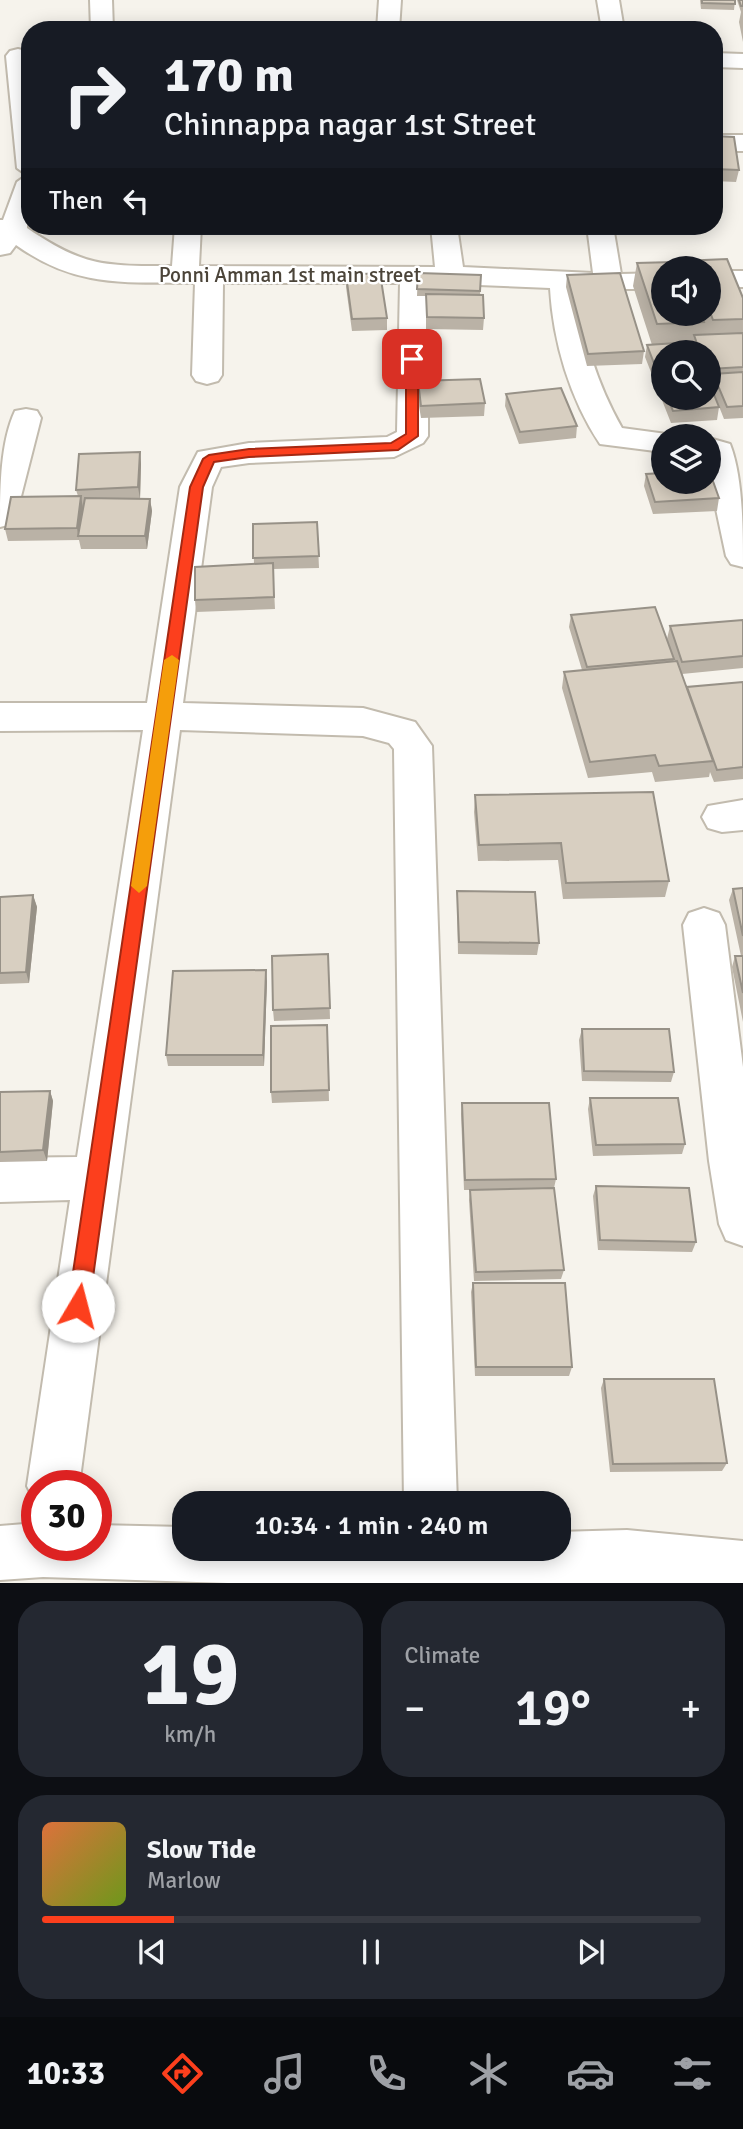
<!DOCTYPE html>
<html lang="en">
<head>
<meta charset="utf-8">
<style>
	:root { --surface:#171b24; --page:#242831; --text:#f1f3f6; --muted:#9ea1a6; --line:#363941; --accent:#fc3f1d }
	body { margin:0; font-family:Signika,sans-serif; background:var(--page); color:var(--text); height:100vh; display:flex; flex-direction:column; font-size:26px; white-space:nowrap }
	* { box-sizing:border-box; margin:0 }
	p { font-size:23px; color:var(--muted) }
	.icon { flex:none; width:38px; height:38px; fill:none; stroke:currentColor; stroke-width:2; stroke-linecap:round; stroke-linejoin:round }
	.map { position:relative; height:1583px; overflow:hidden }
	.drawer { display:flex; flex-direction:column; gap:18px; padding:18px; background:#0d0f14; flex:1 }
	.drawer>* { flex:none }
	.banner { position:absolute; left:21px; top:21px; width:702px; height:214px; border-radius:28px; box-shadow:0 4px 18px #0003; background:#171b24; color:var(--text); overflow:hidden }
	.controls { position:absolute; left:651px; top:256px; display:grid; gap:14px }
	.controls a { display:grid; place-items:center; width:70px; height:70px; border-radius:50%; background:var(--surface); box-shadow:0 4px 18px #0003; font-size:35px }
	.speed { position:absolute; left:21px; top:1470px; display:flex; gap:14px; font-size:35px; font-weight:700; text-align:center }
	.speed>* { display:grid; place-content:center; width:91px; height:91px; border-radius:50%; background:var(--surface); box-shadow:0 4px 18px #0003; line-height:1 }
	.speed .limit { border:10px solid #d22; background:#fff; color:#111 }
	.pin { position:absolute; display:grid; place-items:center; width:60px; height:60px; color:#fff; margin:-30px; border-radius:14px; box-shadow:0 4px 10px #0006 }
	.me { position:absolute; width:77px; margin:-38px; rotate:8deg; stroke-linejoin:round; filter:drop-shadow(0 0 5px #0008) }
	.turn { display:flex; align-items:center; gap:24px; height:147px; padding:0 28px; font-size:32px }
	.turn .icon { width:91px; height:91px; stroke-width:2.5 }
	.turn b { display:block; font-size:49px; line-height:60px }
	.then { display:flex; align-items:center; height:66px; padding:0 28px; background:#0003; gap:14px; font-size:26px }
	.big { font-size:52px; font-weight:600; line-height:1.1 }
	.drawer .card { flex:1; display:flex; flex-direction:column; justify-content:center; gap:10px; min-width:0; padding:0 24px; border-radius:28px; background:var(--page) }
	.drawer .dial { align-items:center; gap:0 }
	.dial b { font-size:91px; line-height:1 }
	.song { display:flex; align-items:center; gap:21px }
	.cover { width:84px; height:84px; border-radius:10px; background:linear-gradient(135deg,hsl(20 70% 55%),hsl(80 70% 35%)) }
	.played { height:7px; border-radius:4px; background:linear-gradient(90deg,var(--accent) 20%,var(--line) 20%) }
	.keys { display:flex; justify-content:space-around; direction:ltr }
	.heat { display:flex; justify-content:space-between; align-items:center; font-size:38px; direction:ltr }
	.drawer .tiles { flex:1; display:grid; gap:18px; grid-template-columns:1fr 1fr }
	.card:last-child { grid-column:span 2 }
	.trip { position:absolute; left:172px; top:1491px; width:399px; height:70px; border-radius:28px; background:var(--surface); box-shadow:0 4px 18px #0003; font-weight:600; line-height:70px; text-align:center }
	.tabs { display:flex; height:112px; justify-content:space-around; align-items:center; background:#090b0e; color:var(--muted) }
	.tabs .icon { width:49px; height:49px }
	.tabs .current { color:var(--accent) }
	.tabs b { font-size:32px; color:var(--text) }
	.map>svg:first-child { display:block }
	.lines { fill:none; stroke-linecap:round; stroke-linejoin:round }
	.minor-casing { stroke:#c2bbae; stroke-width:4 }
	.minor { fill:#fff; fill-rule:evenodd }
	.wall { fill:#bab2a6 }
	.shaded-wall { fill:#979187 }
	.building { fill:#d8cfc1; stroke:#979187; stroke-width:2 }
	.route { fill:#fc3f1d; stroke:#a42913; stroke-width:2 }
	.slow { fill:#f59e0b }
	.labels { text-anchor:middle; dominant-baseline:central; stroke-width:5; stroke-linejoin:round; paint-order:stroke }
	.far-street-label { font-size:21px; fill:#4b4439; stroke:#fff }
</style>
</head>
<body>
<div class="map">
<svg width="743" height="1583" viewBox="0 0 743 1583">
	<rect width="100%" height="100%" fill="#f6f3ec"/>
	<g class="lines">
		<g class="minor-casing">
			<path id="minor" d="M 90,0 L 112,0 L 113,30 L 91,30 Z
				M 379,0 L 401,0 L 399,30 L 377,30 Z
				M 597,0 L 619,0 L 624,30 L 602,30 Z
				M 18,49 L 26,51 L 30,57 L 27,228 C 84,267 105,266 172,266 L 175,226 L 201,226 L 199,266 L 435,267 L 431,226 L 457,226 L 463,267 L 593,273 L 587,226 L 613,226 L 621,274 L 663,273 L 663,289 L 579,289 C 582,339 598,385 622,428 L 674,435 L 663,436 L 663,452 L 600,444 C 570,399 553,342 550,288 L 428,283 L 428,436 L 423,443 L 394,457 L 249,463 L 221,467 L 212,487 L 183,703 L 363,708 L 415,722 L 432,746 L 457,1503 L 404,1503 L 394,749 L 389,743 L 363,736 L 180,730 L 79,1486 L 37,1486 L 37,1506 L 27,1486 L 70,1200 L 0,1202 L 0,1158 L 77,1157 L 143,730 L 0,731 L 0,703 L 147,703 L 180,487 L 198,452 L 249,443 L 387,437 L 397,432 L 400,283 L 223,283 L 222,375 L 218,381 L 207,384 L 196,381 L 192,375 L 195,283 C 124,282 76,288 16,245 L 10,253 L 0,255 L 0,220 L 3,220 L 17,182 L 27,175 L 17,168 L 6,56 L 10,51 Z
				M 714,53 L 743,54 L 743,68 L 714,67 Z
				M 714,135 L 743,135 L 743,151 L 714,151 Z
				M 709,271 L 743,271 L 743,287 L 709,287 Z
				M 26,409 L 37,411 L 41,418 L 16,516 L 12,524 L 0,527 C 0,490 0,443 15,411 Z
				M 709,438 L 730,444 C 743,477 743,530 743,567 L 731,564 L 726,556 L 709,476 Z
				M 743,800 L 743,830 L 722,832 L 708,828 L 702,817 L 708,806 Z
				M 704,908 L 719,913 L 725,925 L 743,1067 L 743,1246 L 726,1240 L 719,1224 L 709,1161 L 683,925 L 689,913 Z
				M 37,1523 L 37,1545 L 96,1545 L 96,1525 L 184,1527 L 184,1549 L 558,1549 L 558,1532 L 627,1530 L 743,1541 L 743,1583 L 228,1583 L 43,1577 L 0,1580 L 0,1526 Z"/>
		</g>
		<use href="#minor" class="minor"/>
	</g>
	<path class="wall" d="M 700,0 L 735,0 L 734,10 L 701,9 Z
		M 737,0 L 743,0 L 743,42 L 739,22 L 741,12 Z
		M 714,136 L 739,170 L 736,182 L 714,181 Z
		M 727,259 L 743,298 L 743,418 L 724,419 L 711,386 L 712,381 L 709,381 L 709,352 L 663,352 L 663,397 L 709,397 L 709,382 L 719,407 L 717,420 L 671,423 L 645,357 L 647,345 L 652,345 L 633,286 L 637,263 L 674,262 L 677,268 L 663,268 L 663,313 L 709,313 L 709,268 L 681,268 L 682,261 Z
		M 418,273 L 481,275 L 480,295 L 484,318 L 483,330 L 426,329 L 426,296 L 417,296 Z
		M 346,275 L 387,318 L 387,330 L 352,331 L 346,287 Z
		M 567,275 L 644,351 L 642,364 L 587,366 L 566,287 Z
		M 418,381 L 485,403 L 484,416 L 421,418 L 417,394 Z
		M 506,394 L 577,426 L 576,438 L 519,444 L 505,406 Z
		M 140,452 L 141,464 L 140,499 L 150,499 L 152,511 L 147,549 L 81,549 L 79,540 L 8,541 L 5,529 L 78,496 L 76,490 Z
		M 646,474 L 719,498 L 717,511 L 653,514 L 644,486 Z
		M 317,522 L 319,568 L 273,569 L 275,609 L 196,612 L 195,600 L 254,564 L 253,524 Z
		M 571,615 L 674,659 L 673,662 L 675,661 L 667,639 L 670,626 L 743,620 L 743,668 L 682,674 L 687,688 L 743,682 L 743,779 L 714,782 L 710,772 L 709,777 L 655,782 L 652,772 L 588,778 L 562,688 L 564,672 L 582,670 L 569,627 Z
		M 475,795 L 669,881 L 665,897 L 563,899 L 558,860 L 478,861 L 474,812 Z
		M 743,888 L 743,1022 L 732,967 L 735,956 L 741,956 L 729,900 L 733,889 Z
		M 457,891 L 539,943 L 537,955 L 458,954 L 457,903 Z
		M 33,895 L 37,907 L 29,983 L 0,984 L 0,897 Z
		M 328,954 L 330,1019 L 274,1021 L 273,1010 Z
		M 267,981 L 264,1066 L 168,1066 L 166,1055 Z
		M 327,1025 L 329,1101 L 272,1103 L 271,1092 Z
		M 582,1029 L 674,1072 L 671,1082 L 582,1081 L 579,1040 Z
		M 50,1091 L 53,1101 L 47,1161 L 0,1162 L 0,1092 Z
		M 590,1098 L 685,1144 L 682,1154 L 593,1156 L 588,1109 Z
		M 462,1103 L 556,1179 L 554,1188 L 564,1270 L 561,1279 L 474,1281 L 469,1200 L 470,1190 L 464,1190 L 461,1114 Z
		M 596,1186 L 696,1242 L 692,1252 L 598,1250 L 593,1196 Z
		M 473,1283 L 572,1367 L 569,1376 L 475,1376 L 471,1292 Z
		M 604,1379 L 727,1463 L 722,1471 L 610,1472 L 601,1388 Z"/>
	<path class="shaded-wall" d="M 140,452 L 141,464 L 140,499 L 138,487 Z
		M 81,496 L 83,508 L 78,536 L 79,541 L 77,528 Z
		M 150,499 L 152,511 L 147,549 L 145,536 Z
		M 33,895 L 37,907 L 29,983 L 26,972 Z
		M 266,970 L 267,981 L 264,1066 L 263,1055 Z
		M 50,1091 L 53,1101 L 47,1161 L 43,1150 Z"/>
	<path class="building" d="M 702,0 L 735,0 L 735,4 L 702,3 Z
		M 739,0 L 743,0 L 743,6 L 741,6 Z
		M 714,136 L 734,137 L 739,170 L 714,169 Z
		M 727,259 L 743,298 L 743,319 L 713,320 L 709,309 L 709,268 L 684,268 L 682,261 Z
		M 674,262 L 677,268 L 663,268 L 663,313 L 701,313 L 704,322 L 657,324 L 637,263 Z
		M 380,273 L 387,318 L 352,319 L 346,275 Z
		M 418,273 L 481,275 L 480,291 L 417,289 Z
		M 620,273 L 644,351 L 588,354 L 567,275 Z
		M 426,294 L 483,295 L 484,318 L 427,317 Z
		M 743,333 L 743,367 L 709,369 L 709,352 L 700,352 L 694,335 Z
		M 692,342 L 696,352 L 663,352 L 663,387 L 647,345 Z
		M 743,372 L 743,406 L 727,407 L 713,374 Z
		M 480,379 L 485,403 L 421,406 L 418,381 Z
		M 709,382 L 719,407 L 673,411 L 667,397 L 709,397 Z
		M 561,388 L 577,426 L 520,432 L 506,394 Z
		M 140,452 L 138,487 L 76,490 L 79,454 Z
		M 709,470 L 719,498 L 655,502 L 646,474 L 663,473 L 663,481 L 709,481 Z
		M 81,496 L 77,528 L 5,529 L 11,497 Z
		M 85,498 L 150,499 L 145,536 L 78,536 Z
		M 317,522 L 319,556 L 253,558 L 253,524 Z
		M 273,563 L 274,597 L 195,600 L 195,567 Z
		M 655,607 L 674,659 L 587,667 L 571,615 Z
		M 743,620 L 743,656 L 682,662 L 670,626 Z
		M 677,661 L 713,761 L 659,766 L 655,755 L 590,762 L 564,672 Z
		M 743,682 L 743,767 L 717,770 L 687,687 Z
		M 653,792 L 669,881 L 566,883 L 561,843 L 479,845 L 475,795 Z
		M 743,888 L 743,936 L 733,889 Z
		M 457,891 L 535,892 L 539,943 L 459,942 Z
		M 33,895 L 26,972 L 0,973 L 0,897 Z
		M 328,954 L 330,1008 L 273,1010 L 272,956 Z
		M 735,956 L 743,956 L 743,993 Z
		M 266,970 L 263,1055 L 166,1055 L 173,971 Z
		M 327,1025 L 329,1090 L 271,1092 L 271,1026 Z
		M 582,1029 L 669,1029 L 674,1072 L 584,1071 Z
		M 50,1091 L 43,1150 L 0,1152 L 0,1092 Z
		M 590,1098 L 678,1098 L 685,1144 L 596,1145 Z
		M 462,1103 L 549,1103 L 556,1179 L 465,1180 Z
		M 596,1186 L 689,1188 L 696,1242 L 600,1240 Z
		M 554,1188 L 564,1270 L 476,1272 L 470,1190 Z
		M 473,1283 L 565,1283 L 572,1367 L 476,1367 Z
		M 604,1379 L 714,1379 L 727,1463 L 613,1464 Z"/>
	<path class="route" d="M 412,356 L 418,359 L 418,436 L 398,450 L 249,457 L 214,462 L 203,487 L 89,1306 L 86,1313 L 78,1316 L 71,1313 L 68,1306 L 190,487 L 203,459 L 209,455 L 249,449 L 391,443 L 406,434 L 406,359 Z"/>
	<path class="slow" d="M 172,655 L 179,660 L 147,886 L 139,893 L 131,886 L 164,660 Z"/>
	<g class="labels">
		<g class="far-street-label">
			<text x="290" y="275">Ponni Amman 1st main street</text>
		</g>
	</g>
</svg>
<div class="controls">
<a><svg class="icon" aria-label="sound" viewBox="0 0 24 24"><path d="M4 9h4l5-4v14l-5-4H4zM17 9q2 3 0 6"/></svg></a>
<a><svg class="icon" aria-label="search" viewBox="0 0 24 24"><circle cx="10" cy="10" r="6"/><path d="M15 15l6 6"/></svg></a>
<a><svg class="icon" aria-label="layers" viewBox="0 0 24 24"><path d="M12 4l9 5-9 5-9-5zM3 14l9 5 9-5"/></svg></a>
</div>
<div class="speed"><div class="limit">30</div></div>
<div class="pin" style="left:412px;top:359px;background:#d93025"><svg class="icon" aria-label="arrive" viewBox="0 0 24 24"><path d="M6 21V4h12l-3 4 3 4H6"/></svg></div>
<svg class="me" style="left:78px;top:1306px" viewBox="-20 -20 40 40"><circle r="19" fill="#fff"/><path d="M0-13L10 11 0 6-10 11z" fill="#fc3f1d"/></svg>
<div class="trip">10:34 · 1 min · 240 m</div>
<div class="banner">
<div class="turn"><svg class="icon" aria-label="right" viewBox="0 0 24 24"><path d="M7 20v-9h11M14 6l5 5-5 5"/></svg><div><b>170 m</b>Chinnappa nagar 1st Street</div></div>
<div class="then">Then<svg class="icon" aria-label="left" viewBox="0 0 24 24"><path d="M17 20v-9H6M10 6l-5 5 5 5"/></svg></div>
</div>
</div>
<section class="drawer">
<div class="tiles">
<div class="card dial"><b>19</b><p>km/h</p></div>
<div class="card"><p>Climate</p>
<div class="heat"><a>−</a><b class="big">19°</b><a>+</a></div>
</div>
<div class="card">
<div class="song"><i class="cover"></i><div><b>Slow Tide</b><p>Marlow</p></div></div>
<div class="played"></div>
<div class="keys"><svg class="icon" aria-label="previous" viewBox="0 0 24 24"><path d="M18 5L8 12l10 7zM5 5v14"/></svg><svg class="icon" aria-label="pause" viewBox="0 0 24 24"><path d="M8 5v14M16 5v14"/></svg><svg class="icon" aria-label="next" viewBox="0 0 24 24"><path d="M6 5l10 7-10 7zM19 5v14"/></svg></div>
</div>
</div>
</section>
<nav class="tabs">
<b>10:33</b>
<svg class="icon current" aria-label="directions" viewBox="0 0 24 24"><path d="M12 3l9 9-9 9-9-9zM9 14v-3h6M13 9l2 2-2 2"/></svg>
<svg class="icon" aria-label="music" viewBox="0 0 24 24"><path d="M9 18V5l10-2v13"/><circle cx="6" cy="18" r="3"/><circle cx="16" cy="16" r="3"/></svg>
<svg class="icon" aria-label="phone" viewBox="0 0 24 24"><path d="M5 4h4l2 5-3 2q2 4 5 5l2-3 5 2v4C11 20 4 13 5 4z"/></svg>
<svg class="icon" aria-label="climate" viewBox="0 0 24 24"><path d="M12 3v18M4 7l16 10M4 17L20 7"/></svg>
<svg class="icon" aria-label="car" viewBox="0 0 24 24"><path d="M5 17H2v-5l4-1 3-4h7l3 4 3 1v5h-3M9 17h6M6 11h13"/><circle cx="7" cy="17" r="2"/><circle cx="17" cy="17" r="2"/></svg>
<svg class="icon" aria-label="filters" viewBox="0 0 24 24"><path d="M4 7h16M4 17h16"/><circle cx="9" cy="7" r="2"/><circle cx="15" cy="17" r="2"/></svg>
</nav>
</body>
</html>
